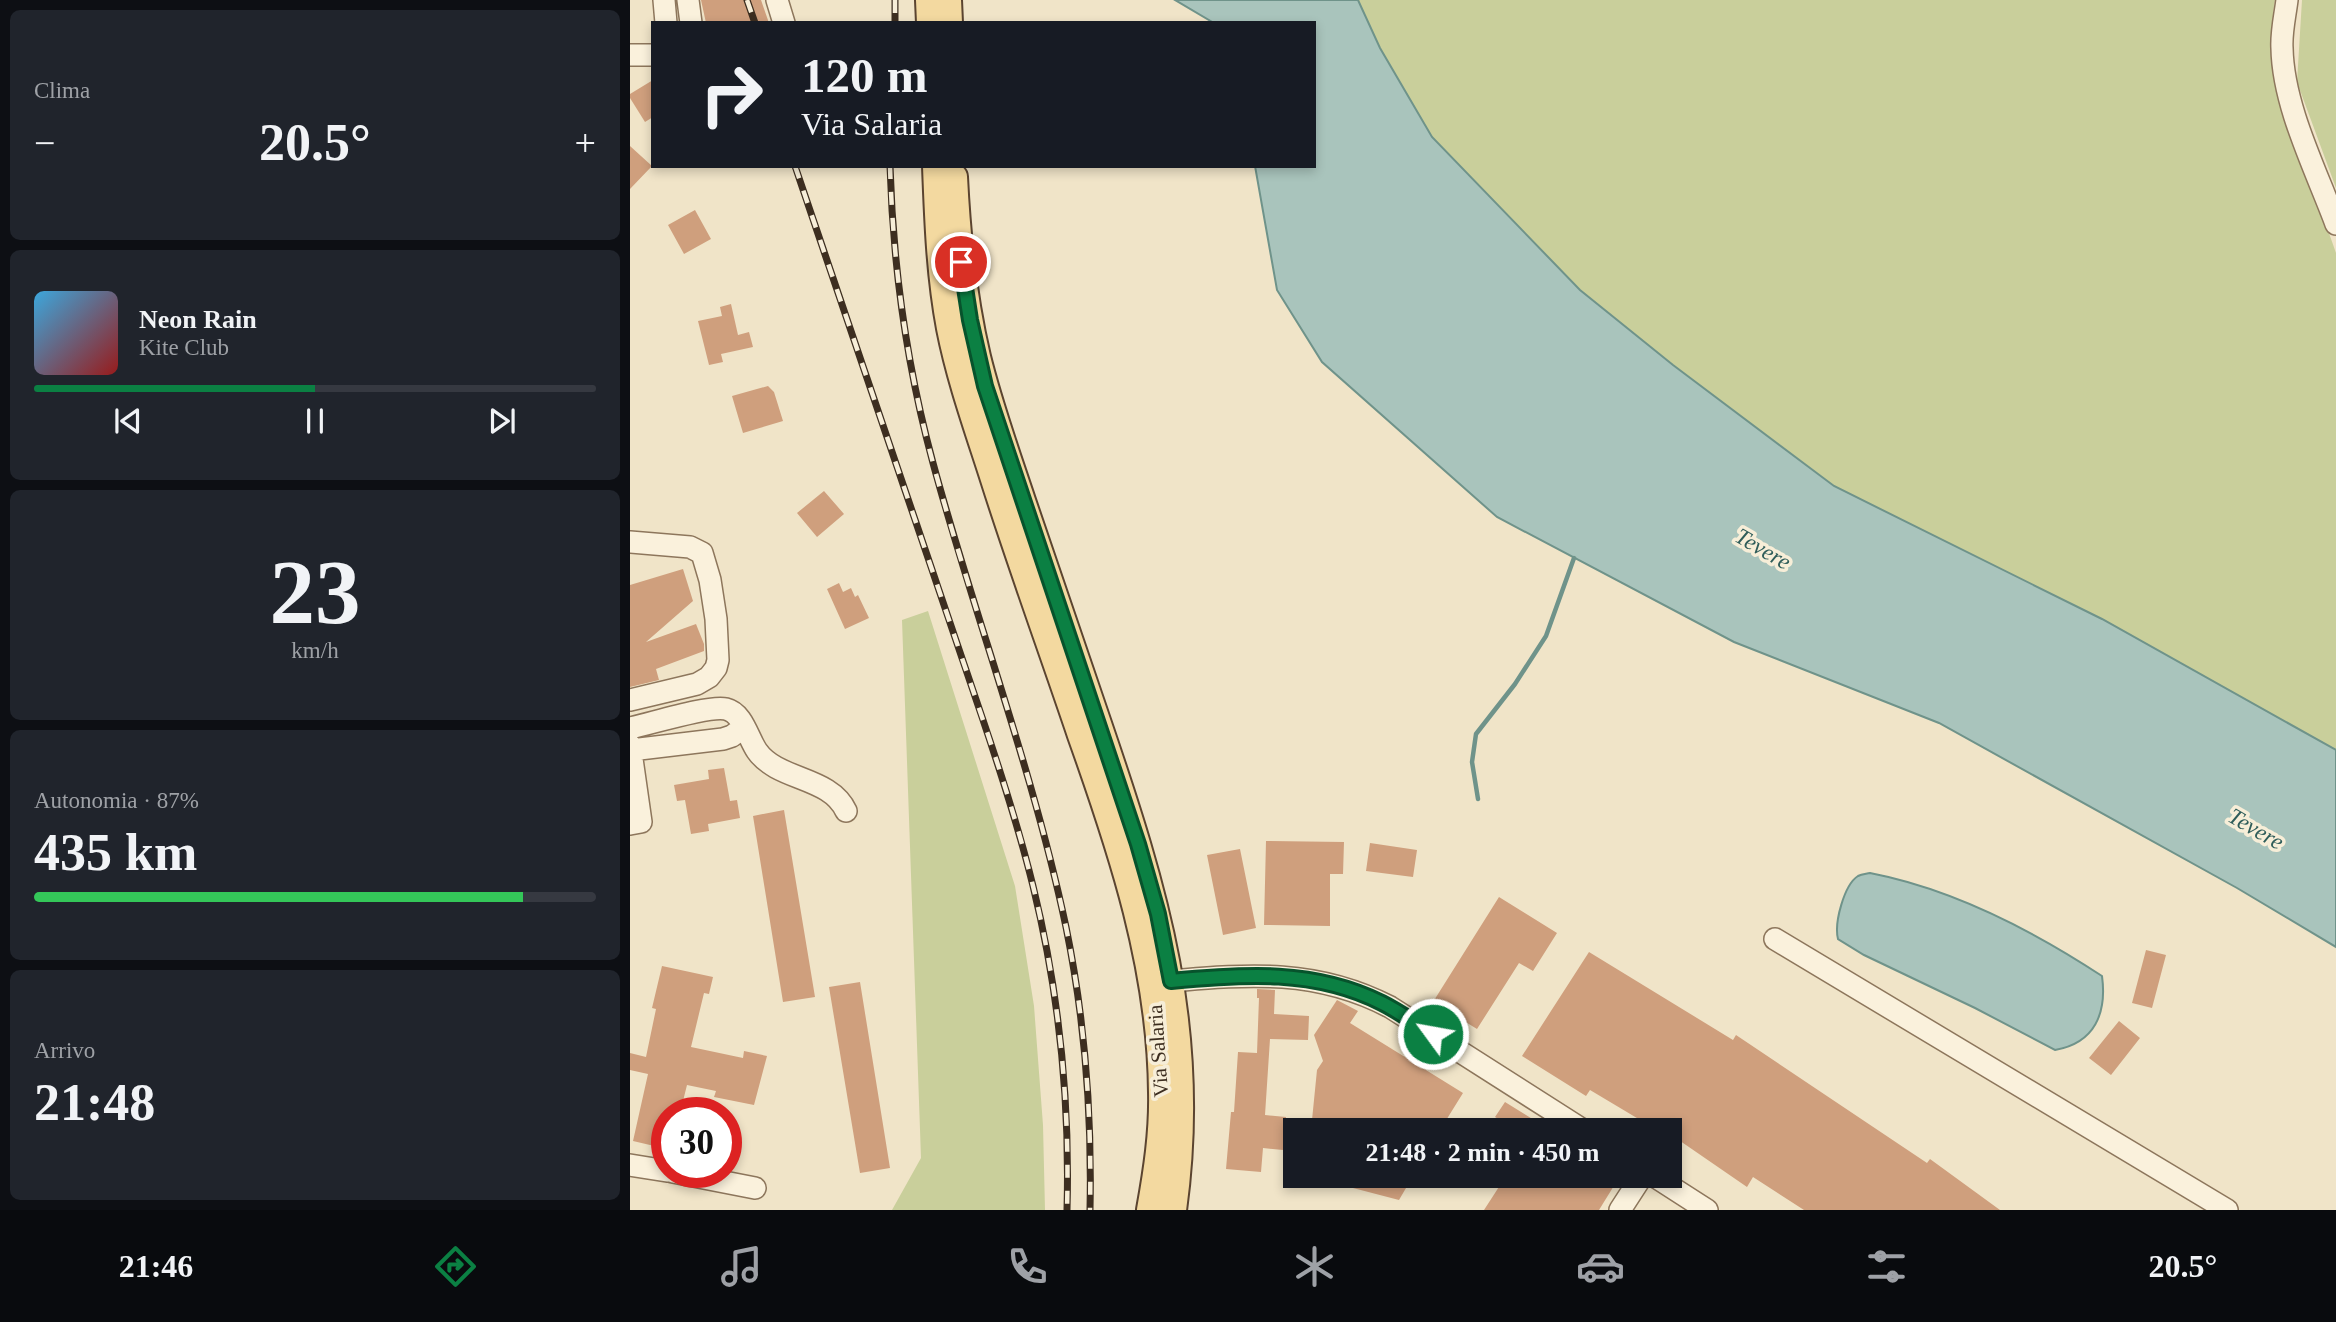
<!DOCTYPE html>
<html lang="it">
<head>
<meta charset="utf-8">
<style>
	:root { --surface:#171b24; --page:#20242c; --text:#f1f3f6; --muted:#9ea1a6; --line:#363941; --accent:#0b8043 }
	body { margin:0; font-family:Georgia,serif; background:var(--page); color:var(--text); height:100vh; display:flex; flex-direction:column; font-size:26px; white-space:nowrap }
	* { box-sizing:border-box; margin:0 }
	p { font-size:23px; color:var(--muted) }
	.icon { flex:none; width:38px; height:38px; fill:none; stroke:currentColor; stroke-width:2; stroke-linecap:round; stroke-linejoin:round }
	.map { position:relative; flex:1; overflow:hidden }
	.drawer { display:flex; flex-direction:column; gap:10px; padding:10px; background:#0d0f14; width:630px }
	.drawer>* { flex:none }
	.hud { position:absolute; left:21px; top:21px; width:665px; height:147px; border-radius:0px; box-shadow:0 4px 10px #0003; background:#171b24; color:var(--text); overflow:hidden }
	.speed { position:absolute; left:21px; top:1097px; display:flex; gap:14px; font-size:35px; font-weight:700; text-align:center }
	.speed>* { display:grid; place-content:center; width:91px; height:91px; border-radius:50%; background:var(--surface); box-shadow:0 4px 10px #0003; line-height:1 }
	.speed .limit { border:10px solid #d22; background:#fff; color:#111 }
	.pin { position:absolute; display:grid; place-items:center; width:60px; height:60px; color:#fff; margin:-30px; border:4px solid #fff; border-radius:50%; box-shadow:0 2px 7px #0007 }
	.me { position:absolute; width:77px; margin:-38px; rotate:302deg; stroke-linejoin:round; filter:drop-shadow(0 0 5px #0008) }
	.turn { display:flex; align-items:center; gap:24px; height:147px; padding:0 35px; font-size:32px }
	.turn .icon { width:91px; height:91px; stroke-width:2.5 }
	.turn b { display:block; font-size:49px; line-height:60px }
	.big { font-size:52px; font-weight:800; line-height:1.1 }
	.drawer .widget { flex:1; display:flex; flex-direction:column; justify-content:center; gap:10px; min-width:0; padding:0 24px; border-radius:10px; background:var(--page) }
	.drawer .dial { align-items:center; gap:0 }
	.dial b { font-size:91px; line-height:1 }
	.song { display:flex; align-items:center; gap:21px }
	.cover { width:84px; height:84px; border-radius:10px; background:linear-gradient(135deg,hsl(200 70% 55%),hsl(0 70% 35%)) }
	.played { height:7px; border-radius:4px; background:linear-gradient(90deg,var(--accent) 50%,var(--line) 50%) }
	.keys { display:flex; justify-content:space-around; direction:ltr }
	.heat { display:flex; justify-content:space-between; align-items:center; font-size:38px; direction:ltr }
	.charge { height:10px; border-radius:5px; background:linear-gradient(90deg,#34c759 87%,var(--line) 0) }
	.trip { position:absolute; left:653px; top:1118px; width:399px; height:70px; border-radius:0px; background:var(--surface); box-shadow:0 4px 10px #0003; font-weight:800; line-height:70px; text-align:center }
	.dock { display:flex; height:112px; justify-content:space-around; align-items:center; background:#090b0e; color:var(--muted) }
	.dock .icon { width:49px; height:49px }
	.dock .current { color:var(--accent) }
	.dock b { font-size:32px; color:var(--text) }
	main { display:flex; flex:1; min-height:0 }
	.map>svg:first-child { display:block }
	.green { fill:#c9cf9b }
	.water { fill:#a9c4bc; stroke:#6f938a; stroke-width:2 }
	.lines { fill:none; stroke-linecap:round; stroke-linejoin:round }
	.stream { stroke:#6f938a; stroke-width:4.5 }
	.building { fill:#cf9f7d }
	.minor-casing { stroke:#8d765c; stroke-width:24 }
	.major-casing { stroke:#5b4430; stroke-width:30 }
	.minor { stroke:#faf1dc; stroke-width:21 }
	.major { stroke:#f3d9a0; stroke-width:26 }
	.rail-casing { stroke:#3d2e20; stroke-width:7 }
	.rail { stroke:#f7eed8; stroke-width:4.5; stroke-dasharray:13; stroke-linecap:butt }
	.route-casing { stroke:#07532c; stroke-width:18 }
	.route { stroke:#0b8043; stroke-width:12 }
	.labels { text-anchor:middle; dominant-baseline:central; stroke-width:7; stroke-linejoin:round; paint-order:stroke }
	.street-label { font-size:21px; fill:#3d2e20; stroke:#f7eed8 }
	.water-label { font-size:23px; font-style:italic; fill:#2f5d5a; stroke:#f7eed8 }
</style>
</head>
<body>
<main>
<section class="drawer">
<div class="widget"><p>Clima</p>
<div class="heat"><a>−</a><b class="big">20.5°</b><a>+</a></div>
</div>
<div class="widget">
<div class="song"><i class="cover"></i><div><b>Neon Rain</b><p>Kite Club</p></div></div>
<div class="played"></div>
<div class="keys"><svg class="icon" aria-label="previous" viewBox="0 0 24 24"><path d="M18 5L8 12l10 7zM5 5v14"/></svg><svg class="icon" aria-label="pause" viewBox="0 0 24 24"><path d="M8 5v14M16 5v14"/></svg><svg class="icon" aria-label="next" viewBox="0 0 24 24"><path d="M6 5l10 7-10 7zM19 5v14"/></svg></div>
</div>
<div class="widget dial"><b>23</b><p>km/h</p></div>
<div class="widget"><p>Autonomia · 87%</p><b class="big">435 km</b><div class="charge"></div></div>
<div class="widget"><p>Arrivo</p><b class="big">21:48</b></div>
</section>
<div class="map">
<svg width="1706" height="1210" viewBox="0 0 1706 1210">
	<rect width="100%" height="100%" fill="#f0e4c8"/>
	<path class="green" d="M 728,0 L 1645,0 L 1643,13 L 1642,60 L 1659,120 L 1706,253 L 1706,751 L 1472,619 L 1204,486 L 1043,365 L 950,290 L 802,137 L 750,48 Z
		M 1672,0 L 1706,0 L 1706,188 L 1667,82 Z
		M 298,611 L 385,886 L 404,1006 L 413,1125 L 415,1210 L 262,1210 L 291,1158 L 272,620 Z"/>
	<path class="water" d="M 545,0 L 728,0 L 750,48 L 802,137 L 950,290 L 1043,365 L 1204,486 L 1472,619 L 1706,750 L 1706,947 L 1607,888 L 1309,723 L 1104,642 L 867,517 L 692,362 L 647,290 L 625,166 L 684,166 L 684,23 L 584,23 Z
		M 1240,873 C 1323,889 1402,930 1472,976 C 1477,1013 1465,1043 1425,1050 L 1345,1008 L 1234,955 L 1208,939 C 1204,923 1214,885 1228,876 C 1232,874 1236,874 1240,873 Z"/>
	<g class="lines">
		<path class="stream" d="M 848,799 L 842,762 L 846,734 L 885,684 L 916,636 L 944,558"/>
	</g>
	<path class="building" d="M 71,0 L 131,0 L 139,23 L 76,23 Z
		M 23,80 L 23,117 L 15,122 L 0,98 L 0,94 Z
		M 0,146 L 22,166 L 0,189 Z
		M 65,210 L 81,239 L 54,254 L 38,225 Z
		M 101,304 L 108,335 L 119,332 L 123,347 L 91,354 L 93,362 L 79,365 L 68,321 L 92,316 L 90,307 Z
		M 138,386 L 144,392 L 153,421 L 113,433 L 102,396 Z
		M 194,491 L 214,514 L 187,537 L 167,513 Z
		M 53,569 L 63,601 L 16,642 L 66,624 L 74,644 L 74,651 L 26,669 L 29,680 L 0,687 L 0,585 Z
		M 209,583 L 213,592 L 221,588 L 225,597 L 228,595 L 239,618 L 215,629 L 197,589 Z
		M 94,768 L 100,801 L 107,800 L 110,818 L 78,824 L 79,831 L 61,834 L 55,800 L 47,801 L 44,785 L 79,779 L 78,770 Z
		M 154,810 L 185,997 L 153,1002 L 123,816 Z
		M 636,841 L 714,842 L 713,874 L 700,874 L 700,926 L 634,925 Z
		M 740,843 L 787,850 L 783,877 L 736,871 Z
		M 610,849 L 626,928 L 593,935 L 577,855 Z
		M 869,897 L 927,933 L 903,971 L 889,963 L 847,1029 L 803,1002 Z
		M 1516,950 L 1536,955 L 1522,1008 L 1502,1003 Z
		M 959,952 L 1103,1040 L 1106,1035 L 1297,1163 L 1300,1159 L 1370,1210 L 1174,1210 L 1123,1177 L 1117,1187 L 1040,1134 L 1040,1130 L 1027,1130 L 960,1090 L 956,1096 L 892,1056 Z
		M 32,966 L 83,977 L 79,994 L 74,993 L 61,1047 L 113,1058 L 114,1051 L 137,1056 L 124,1105 L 84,1097 L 86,1091 L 57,1085 L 50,1113 L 37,1113 L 37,1149 L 3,1141 L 18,1074 L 0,1070 L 0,1053 L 16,1057 L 26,1009 L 22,1008 Z
		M 230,982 L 260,1168 L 230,1173 L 199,987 Z
		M 627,989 L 645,990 L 644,1014 L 679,1016 L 678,1040 L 640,1039 L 635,1115 L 656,1117 L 653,1150 L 633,1148 L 631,1172 L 596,1169 L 601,1112 L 604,1112 L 608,1052 L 627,1053 L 629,998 L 627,998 Z
		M 707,1000 L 728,1011 L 720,1023 L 833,1093 L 810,1130 L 681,1130 L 687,1070 L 693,1061 L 684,1035 Z
		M 1489,1021 L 1510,1038 L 1481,1075 L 1459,1058 Z
		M 875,1102 L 920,1130 L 887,1130 L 865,1117 Z
		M 701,1176 L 783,1176 L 769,1200 L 723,1188 Z
		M 876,1176 L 990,1176 L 969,1210 L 854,1210 Z"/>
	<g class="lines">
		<g class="minor-casing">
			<path id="minor" d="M 34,0 L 36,23
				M 58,0 L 61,23
				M 147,0 L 154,23
				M 1657,0 C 1655,16 1651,33 1652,48 C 1653,106 1686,170 1706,224
				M 0,55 L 23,55
				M 0,542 L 60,547 L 72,553 L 80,580 L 86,619 L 88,660 L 86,668 L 79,677 L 67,684 L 0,700
				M 0,728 C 20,724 79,705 96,709 C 113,713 118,738 127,751 C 148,781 200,776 216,811
				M 0,745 L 11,822 L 0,824
				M 1,750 L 93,739 L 102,736 L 114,727
				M 1145,939 L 1597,1210
				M 541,981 C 620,974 687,969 760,1007 L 953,1130
				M 0,1165 L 37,1171
				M 43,1172 L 125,1188
				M 1024,1176 L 1077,1210
				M 990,1210 L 1012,1176"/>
		</g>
		<g class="major-casing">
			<path id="major" d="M 299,0 L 300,23
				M 318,0 L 319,23
				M 306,166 C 308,220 310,275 320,328 C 330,379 348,429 364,479 C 391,564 422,649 451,735 C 492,850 531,968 532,1092 C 533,1132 527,1171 520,1210
				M 324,177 C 327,238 333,298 347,357 C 359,406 376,453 392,501 C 417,575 442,649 468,724 C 525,891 568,1031 543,1210"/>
		</g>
		<use href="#minor" class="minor"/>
		<use href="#major" class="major"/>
		<g class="rail-casing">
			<path id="rail" d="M 117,0 L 125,23
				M 265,0 L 265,23
				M 165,166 L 352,717 C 371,773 389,829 403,886 C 429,992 440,1101 437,1210
				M 260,166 C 263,266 277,367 303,463 C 345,618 403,770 436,927 C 455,1020 462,1115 460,1210"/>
		</g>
		<use href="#rail" class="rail"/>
	</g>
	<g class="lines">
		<g class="route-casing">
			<path id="route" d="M 331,262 L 340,320 L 355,386 L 508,844 L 528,914 L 541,981 C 614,974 685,969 752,1003 C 770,1012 786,1024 803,1034"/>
		</g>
		<use href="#route" class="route"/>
	</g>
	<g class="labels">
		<g class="street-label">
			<text transform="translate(528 1051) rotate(-94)">Via Salaria</text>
		</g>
		<g class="water-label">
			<text transform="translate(1133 549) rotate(30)">Tevere</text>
			<text transform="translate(1626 829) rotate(30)">Tevere</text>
		</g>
	</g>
</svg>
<div class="speed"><div class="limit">30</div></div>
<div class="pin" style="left:331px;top:262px;background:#d93025"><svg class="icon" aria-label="arrive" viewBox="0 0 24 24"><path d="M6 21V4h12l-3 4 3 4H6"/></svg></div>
<svg class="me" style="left:803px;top:1034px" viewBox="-20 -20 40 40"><circle r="17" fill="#0b8043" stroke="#fff" stroke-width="3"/><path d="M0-11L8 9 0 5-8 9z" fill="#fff"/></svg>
<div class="trip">21:48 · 2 min · 450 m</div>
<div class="hud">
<div class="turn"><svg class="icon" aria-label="right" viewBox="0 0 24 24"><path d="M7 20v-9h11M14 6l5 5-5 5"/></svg><div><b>120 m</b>Via Salaria</div></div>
</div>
</div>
</main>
<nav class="dock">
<b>21:46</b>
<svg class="icon current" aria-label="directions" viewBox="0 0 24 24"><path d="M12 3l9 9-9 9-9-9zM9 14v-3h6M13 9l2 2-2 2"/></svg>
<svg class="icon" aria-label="music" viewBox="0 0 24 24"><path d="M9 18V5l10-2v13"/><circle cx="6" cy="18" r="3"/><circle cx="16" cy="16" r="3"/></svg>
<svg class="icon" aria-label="phone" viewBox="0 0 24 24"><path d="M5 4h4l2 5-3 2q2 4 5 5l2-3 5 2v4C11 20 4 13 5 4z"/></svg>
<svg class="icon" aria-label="climate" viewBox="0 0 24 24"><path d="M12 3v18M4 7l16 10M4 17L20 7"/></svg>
<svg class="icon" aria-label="car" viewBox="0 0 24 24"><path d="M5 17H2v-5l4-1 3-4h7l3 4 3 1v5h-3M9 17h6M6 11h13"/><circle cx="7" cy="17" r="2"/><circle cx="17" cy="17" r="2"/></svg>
<svg class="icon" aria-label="filters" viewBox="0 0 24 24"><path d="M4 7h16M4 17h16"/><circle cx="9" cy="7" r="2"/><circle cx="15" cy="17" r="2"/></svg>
<b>20.5°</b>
</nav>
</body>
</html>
